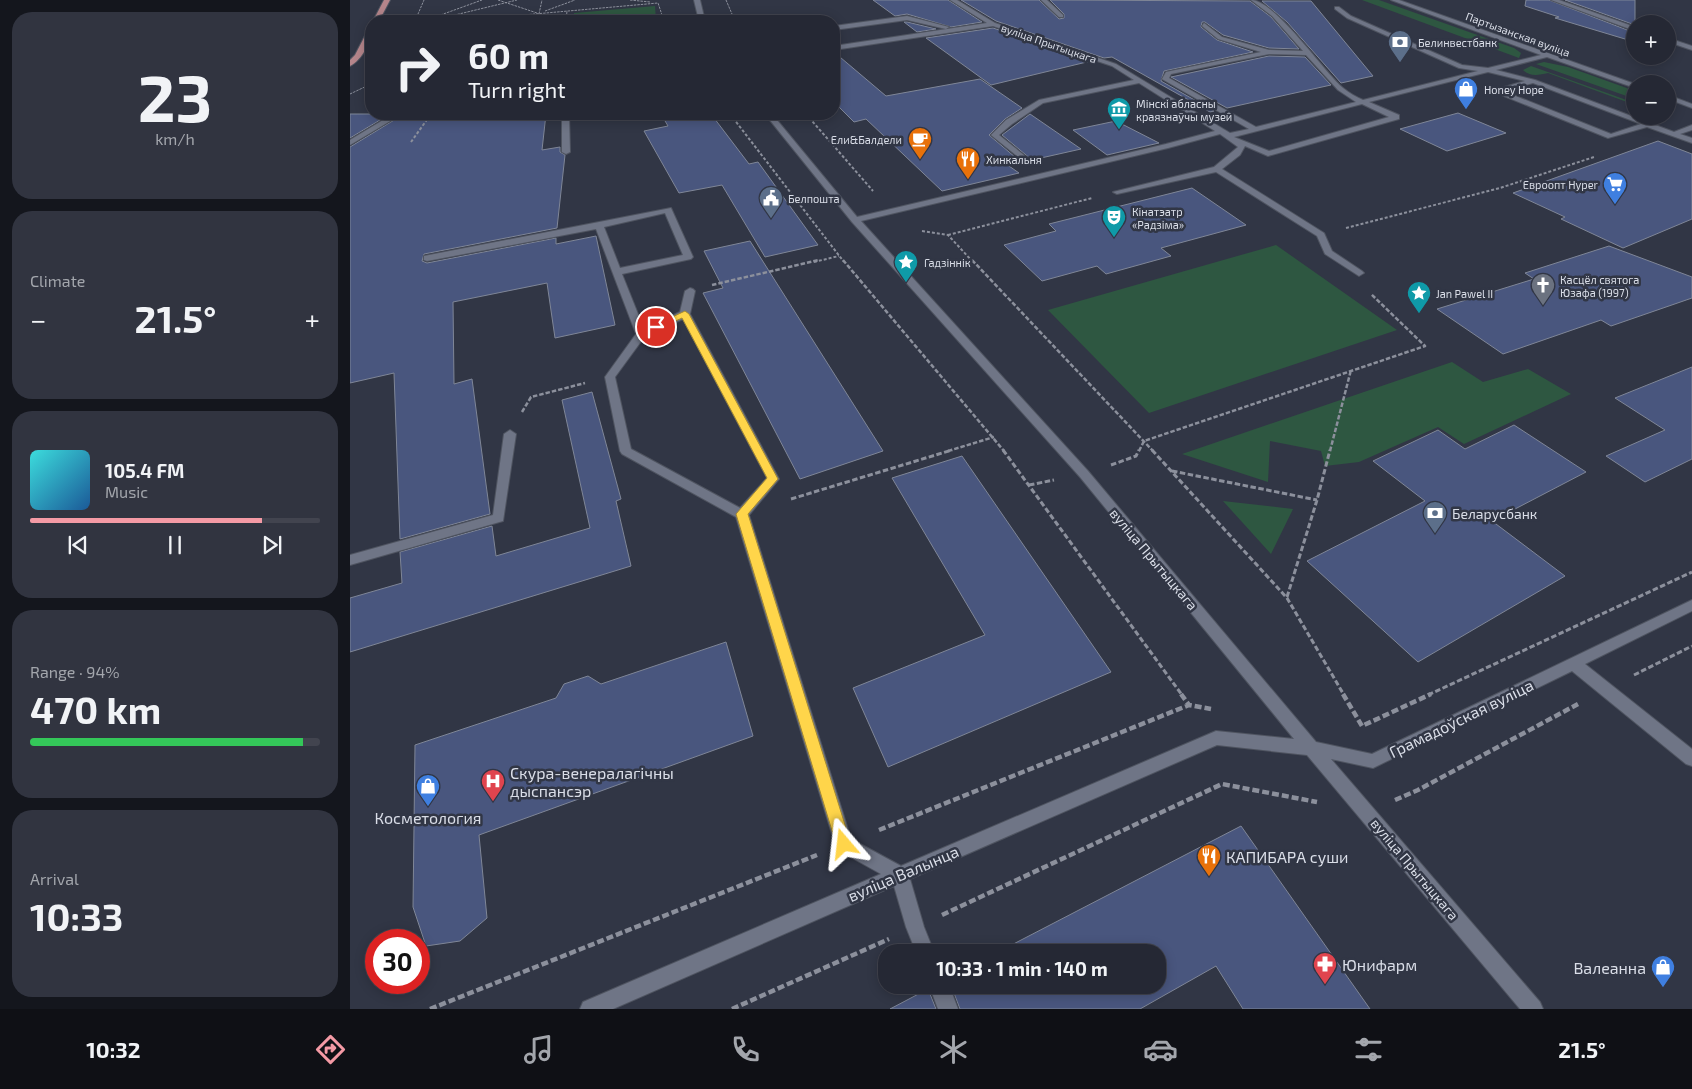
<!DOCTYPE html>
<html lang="en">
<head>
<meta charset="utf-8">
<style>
	:root { --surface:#252834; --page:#313440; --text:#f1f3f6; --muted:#a3a6ac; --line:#42444f; --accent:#f49aa5 }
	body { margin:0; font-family:"Exo 2",sans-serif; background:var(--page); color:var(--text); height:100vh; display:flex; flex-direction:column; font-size:19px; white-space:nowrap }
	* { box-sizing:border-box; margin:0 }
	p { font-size:16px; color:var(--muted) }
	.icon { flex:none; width:28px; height:28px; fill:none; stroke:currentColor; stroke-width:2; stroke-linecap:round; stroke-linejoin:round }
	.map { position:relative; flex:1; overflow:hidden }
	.details { display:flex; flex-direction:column; gap:12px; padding:12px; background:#14161d; width:350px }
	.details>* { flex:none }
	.top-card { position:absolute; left:15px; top:15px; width:475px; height:105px; border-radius:20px; box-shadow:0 2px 12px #0003,0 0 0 1px var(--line); background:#252834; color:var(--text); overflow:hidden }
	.controls { position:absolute; left:1276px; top:15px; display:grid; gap:10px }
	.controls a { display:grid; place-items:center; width:50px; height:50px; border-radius:50%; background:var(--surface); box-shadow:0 2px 12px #0003,0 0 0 1px var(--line); font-size:25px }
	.speed { position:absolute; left:15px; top:929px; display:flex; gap:10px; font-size:25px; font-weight:700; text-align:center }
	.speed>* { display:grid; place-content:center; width:65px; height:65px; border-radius:50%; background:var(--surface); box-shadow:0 2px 12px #0003,0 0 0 1px var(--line); line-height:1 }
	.speed .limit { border:8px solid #d22; background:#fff; color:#111 }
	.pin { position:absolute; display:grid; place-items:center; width:42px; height:42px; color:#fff; margin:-21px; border:2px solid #fff; border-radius:50%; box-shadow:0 1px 5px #0007 }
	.me { position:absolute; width:55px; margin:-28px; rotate:343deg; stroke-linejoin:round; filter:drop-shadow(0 0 4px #0008) }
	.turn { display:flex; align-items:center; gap:18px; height:105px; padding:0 20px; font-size:22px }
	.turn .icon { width:65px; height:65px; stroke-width:2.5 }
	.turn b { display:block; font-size:35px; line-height:42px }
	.big { font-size:38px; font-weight:700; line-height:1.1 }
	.details .widget { flex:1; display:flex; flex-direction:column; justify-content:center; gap:8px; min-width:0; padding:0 18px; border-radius:20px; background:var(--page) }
	.details .dial { align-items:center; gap:0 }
	.dial b { font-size:65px; line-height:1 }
	.song { display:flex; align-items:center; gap:15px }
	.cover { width:60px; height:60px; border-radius:8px; background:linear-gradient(135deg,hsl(180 70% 55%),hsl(210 70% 35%)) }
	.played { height:5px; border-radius:2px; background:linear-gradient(90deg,var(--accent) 80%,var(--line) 80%) }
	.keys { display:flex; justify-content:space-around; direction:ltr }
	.heat { display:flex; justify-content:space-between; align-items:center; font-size:28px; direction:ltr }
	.charge { height:8px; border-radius:4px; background:linear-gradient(90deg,#34c759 94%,var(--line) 0) }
	.trip { position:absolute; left:528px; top:944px; width:288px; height:50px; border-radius:20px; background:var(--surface); box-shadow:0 2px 12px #0003,0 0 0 1px var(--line); font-weight:700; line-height:50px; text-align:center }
	.tabs { display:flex; height:80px; justify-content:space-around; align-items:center; background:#0f1015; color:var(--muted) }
	.tabs .icon { width:35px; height:35px }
	.tabs .on { color:var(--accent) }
	.tabs b { font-size:22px; color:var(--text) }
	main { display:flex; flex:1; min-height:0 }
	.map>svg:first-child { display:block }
	.green { fill:#2e5741 }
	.building { fill:#49567e; stroke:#7f8697 }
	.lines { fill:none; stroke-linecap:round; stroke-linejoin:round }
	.minor-casing { stroke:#4f5460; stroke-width:2 }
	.major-casing { stroke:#4f5460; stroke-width:2 }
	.path-far4 { stroke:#8c909c; stroke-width:1; stroke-dasharray:2.5 1; stroke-linecap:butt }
	.path-far3 { stroke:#8c909c; stroke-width:2; stroke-dasharray:3 2; stroke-linecap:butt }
	.path-far2 { stroke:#8c909c; stroke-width:2.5; stroke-dasharray:4.5 2; stroke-linecap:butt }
	.path-far1 { stroke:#8c909c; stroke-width:3; stroke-dasharray:5.5 2.5; stroke-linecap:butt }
	.path { stroke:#8c909c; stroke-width:4.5; stroke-dasharray:7 3; stroke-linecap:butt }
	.minor { fill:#6f7586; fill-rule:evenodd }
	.major { fill:#b5858b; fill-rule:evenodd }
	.route { fill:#ffd54a; stroke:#a68a30 }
	.labels { text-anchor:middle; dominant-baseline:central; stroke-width:5; stroke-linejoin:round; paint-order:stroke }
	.far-street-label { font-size:11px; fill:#dadee8; stroke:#313645 }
	.far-poi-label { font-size:11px; fill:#dadee8; stroke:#313645; text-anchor:start }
	.poi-label { font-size:14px; fill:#dadee8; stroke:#313645; text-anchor:start }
	.street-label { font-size:14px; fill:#dadee8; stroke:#313645 }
	.near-street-label { font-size:16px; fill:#dadee8; stroke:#313645 }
	.near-poi-label { font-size:16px; fill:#dadee8; stroke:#313645; text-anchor:start }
</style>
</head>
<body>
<main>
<section class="details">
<div class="widget dial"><b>23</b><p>km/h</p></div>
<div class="widget"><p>Climate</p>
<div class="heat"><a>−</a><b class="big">21.5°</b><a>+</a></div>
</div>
<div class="widget">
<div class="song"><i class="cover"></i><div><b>105.4 FM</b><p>Music</p></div></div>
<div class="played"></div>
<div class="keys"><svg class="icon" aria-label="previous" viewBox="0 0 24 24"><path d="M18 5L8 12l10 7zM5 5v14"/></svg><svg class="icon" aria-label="pause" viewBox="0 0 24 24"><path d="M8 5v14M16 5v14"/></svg><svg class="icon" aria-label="next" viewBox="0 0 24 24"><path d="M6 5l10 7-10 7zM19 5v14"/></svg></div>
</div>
<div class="widget"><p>Range · 94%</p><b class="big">470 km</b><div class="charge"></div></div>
<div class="widget"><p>Arrival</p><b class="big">10:33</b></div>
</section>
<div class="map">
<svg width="1342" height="1009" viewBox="0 0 1342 1009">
	<rect width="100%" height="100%" fill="#313645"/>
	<path class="green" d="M 1012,0 L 1029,0 L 1164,48 L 1171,53 L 1169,58 Z
		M 305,6 L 306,20 L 223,21 L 224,13 Z
		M 1194,62 L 1218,67 L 1285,91 L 1285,99 L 1186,64 Z
		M 1181,66 L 1285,103 L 1285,105 L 1198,73 C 1189,75 1180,77 1173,70 Z
		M 926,245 L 1047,330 L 799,413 L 698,310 Z
		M 1102,362 L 1133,382 L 1178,369 L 1221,394 L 1114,444 L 1088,427 L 1009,462 L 975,466 L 971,451 L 920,441 L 918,482 L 832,454 Z
		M 873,501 L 943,509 L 921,554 Z"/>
	<path class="building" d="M 523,0 L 598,0 L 632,22 L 601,27 L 557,14 L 545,16 Z
		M 611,0 L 689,0 L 709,19 L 714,18 L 714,14 L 700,0 L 900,1 L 921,17 L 949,49 L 919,48 L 873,35 L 855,22 L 852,22 L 851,27 L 867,40 L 903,52 L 814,71 L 811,81 L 864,111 L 860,112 L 762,57 L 754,58 L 646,21 Z
		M 1176,0 L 1199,0 L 1285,33 L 1285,42 L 1205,18 L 1209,17 L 1175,6 Z
		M 1215,0 L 1285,0 L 1285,25 Z
		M 912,1 L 961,1 L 1023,76 L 991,83 L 937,22 Z
		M 554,22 L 557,22 L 586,29 L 567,32 Z
		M 643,28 L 741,61 L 641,85 L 576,38 Z
		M 484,52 L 536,96 L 630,79 L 672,108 L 655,119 L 639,135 L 672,163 L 659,166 L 669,173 L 592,191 L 516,119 L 504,122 L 484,102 Z
		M 919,56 L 955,57 L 981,85 L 877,108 L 821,77 Z
		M 1108,113 L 1156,133 L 1097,151 L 1050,129 Z
		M 0,114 L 40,114 L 0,138 Z
		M 54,114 L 196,114 L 192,150 L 210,147 L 210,152 L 215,155 L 207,228 L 74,254 L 72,261 L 77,263 L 206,238 L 206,244 L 246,236 L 265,325 L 205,338 L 197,283 L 103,302 L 104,384 L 122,379 L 140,514 L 50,539 L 44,373 L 0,383 L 0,147 Z
		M 311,114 L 361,114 L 399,164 L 408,162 L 468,245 L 415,257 L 372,185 L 329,193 L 294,131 L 318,126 Z
		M 680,114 L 731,149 L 682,160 L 652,135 Z
		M 766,121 L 809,143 L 757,155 L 723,130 Z
		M 1308,141 L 1342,154 L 1342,219 L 1273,248 L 1211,219 L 1215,217 L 1163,193 Z
		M 842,188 L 896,225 L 811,248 L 821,256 L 756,274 L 747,266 L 692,281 L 654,245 L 706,231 L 699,224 Z
		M 400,241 L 533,451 L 450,479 L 353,293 L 373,288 L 354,251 Z
		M 1259,246 L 1342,277 L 1342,298 L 1261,326 L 1251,320 L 1153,354 L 1087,309 L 1184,279 L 1175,273 Z
		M 1342,367 L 1342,459 L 1295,482 L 1256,456 L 1315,430 L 1265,398 Z
		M 242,392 L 271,499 L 266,501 L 281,566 L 0,652 L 0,598 L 52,583 L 50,552 L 142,526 L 146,556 L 240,528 L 212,400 Z
		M 1164,425 L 1236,472 L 1142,521 L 1215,576 L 1068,662 L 957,561 L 1075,501 L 1023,461 L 1088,430 L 1115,449 Z
		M 612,456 L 761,672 L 538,767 L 503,688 L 635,635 L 542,478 Z
		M 376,642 L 403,736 L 129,835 L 137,918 L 110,941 L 76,946 L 63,907 L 65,745 L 206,698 L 214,684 L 238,676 L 251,684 Z
		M 891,826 L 1020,1009 L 893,1009 L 866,966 L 790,1009 L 610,1009 L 601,985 L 806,985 L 806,952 L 648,952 Z
		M 578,989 L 586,1009 L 540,1009 Z"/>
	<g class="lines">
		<g class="minor-casing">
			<path id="minor" d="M 344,0 L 350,0 L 355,21 L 349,21 Z
				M 600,0 L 607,0 L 645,23 L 766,64 L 880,133 L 899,129 L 812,79 L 816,72 L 911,52 L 868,39 L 852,26 L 854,23 L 872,37 L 919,50 L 953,51 L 922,16 L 901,0 C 925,0 973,71 993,88 C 999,93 1006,97 1013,100 L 1128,71 L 1109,68 L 997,18 L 985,9 L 985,7 L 989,7 L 1001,16 L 1112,65 L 1138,68 L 1191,55 L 1041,0 L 1049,0 L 1285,84 L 1285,88 L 1197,57 L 1146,70 L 1185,80 L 1324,132 L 1342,125 L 1342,130 L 1330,134 L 1342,138 L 1342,143 L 1297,127 L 1258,138 L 1144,92 L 1144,90 L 1175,81 L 1138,72 L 1019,102 L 1049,115 L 1049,119 L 918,156 L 895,146 L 890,155 L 872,169 L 974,233 L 982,251 L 1012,271 L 1014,273 L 1009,276 L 975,254 L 967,236 L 866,172 L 767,194 L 763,192 L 864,167 L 888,147 L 870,134 L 818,148 L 511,221 L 738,471 L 966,742 L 1022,754 L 1342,600 L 1342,611 L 1235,664 L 1342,749 L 1342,766 L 1336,764 L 1222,671 L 1023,768 L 981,759 L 1190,1002 L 1193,1009 L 1170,1009 L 957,755 L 867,745 L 560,879 L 574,927 L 584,952 L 566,952 L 556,927 L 544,886 L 263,1009 L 230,1009 L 233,1002 L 531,874 L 488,850 L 485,844 L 386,517 L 272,454 L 270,451 L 255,377 L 286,334 L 246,229 L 77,261 L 74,260 L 74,256 L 321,208 L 343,257 L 341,259 L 272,274 L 294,329 L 330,312 L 335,291 L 340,288 L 343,289 L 345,291 L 340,314 L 429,479 L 399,515 L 501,839 L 551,866 L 866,731 L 944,739 L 730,477 L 502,222 L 415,114 L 422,114 L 507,217 L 816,144 L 865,131 L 789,83 L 693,103 L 662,124 L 649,135 L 680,160 L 680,164 L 677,164 L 641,135 L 656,120 L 689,100 L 784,80 L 762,66 L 643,26 L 484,50 L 484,46 L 637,23 ZM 919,54 L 956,55 L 988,90 L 1006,102 L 906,127 L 819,78 L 821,74 ZM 1183,83 L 1291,124 L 1261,134 L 1153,91 ZM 1012,104 L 1039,117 L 919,151 L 884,137 ZM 315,213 L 333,255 L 270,268 L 254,227 ZM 333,319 L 417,478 L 390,508 L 281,449 L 265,377 L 295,336 Z
				M 691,0 L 697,0 L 713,15 L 713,17 L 709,17 Z
				M 1201,0 L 1209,0 L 1285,27 L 1285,31 Z
				M 557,16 L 599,27 L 596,29 L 557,20 L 484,30 L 484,26 Z
				M 1318,38 L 1342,46 L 1342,50 L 1318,42 Z
				M 1318,95 L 1342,104 L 1342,108 L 1318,99 Z
				M 43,114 L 52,114 L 0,145 L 0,140 Z
				M 212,114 L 219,114 L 220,152 L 216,154 L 212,152 Z
				M 160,430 L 166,434 L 153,521 L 0,565 L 0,555 L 143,515 L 154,434 Z
				M 579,985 L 599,985 L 608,1009 L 588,1009 Z"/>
		</g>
		<g class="major-casing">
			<path id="major" d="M 34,0 L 40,0 L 29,21 L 23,21 Z
				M 21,28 C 22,41 12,60 0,66 L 0,60 L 5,55 L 18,30 Z"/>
		</g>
		<path class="path-far4" d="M 148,0 L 187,13
			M 280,0 L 300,2
			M 376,0 L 385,21
			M 195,11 L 225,0
			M 189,14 L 192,0
			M 65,21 L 74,0
			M 74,21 L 132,0
			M 80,21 L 167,0
			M 106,21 L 308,3 L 314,21 L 308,21
			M 216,21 L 217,11
			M 0,94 L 21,84"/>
		<path class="path-far3" d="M 380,114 L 494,262
			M 456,114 L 523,191
			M 61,142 L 81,114
			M 996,228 L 1150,188 L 1244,157
			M 572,231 L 598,235 L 623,262
			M 598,235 L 742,198
			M 464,262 L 489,256"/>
		<path class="path-far2" d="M 493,260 L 654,451
			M 622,260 L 803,451
			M 362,285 L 469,260
			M 172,412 L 181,397 L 235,383
			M 598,451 L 644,437
			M 789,451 L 794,441 L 1075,346 L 1021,294
			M 980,451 L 1001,370"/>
		<path class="path-far1" d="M 653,450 L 832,695
			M 802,450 L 937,598 L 994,695
			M 761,465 L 786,456 L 789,450
			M 822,471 L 967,500
			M 679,485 L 704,480
			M 441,499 L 602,450
			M 937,597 L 967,500 L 980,450
			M 1284,675 L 1342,646
			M 1078,695 L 1342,572"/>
		<path class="path" d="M 831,694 L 839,705
			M 993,694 L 1012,726 L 1081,694
			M 1045,800 L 1068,790 L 1228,704
			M 529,830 L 839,705 L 861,709
			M 592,915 L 872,784 L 967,802
			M 80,1009 L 467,855
			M 382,1009 L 539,939"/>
		<use href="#minor" class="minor"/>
		<use href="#major" class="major"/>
	</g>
	<path class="route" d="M 335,311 L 339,314 L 428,479 L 398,514 L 501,844 L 499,849 L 494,852 L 488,849 L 486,844 L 386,514 L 417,478 L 332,318 L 309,329 L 306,330 L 301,327 Z"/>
	<defs>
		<g id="bank-pin" transform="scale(1.25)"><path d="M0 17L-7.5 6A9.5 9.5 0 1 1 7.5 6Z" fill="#5c6f8a" stroke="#313645"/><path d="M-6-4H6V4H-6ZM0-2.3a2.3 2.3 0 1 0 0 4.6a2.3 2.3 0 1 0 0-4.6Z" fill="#fff"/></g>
		<g id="shop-pin" transform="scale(1.25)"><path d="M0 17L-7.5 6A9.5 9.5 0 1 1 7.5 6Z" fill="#3f7fe0" stroke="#313645"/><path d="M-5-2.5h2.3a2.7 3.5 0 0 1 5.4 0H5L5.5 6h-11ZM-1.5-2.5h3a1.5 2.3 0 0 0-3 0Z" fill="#fff"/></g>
		<g id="museum-pin" transform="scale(1.25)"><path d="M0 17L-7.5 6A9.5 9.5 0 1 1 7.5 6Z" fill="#0f9aa8" stroke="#313645"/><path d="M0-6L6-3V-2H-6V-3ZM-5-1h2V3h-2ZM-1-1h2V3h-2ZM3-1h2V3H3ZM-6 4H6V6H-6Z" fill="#fff"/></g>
		<g id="cafe-pin" transform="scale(1.25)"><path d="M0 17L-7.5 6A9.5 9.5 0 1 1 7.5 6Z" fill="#e8710a" stroke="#313645"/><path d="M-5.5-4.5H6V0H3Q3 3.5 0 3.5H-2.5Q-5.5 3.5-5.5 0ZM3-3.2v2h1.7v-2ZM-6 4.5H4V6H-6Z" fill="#fff"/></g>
		<g id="restaurant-pin" transform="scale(1.25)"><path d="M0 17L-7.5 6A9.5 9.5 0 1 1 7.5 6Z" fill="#e8710a" stroke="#313645"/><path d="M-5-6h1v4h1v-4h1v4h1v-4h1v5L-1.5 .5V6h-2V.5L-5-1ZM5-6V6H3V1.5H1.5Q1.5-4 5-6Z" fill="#fff"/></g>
		<g id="supermarket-pin" transform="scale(1.25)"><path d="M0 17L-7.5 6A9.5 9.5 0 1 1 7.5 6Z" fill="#3f7fe0" stroke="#313645"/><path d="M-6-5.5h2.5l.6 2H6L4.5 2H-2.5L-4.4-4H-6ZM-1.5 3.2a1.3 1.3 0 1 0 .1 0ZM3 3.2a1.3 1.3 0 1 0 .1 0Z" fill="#fff"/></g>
		<g id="civic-pin" transform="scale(1.25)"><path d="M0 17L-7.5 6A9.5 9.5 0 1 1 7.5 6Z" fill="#5c6f8a" stroke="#313645"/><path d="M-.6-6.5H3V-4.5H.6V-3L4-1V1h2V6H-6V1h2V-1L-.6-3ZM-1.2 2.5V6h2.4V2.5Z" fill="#fff"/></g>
		<g id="theatre-pin" transform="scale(1.25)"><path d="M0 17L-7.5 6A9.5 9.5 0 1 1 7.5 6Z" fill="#0f9aa8" stroke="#313645"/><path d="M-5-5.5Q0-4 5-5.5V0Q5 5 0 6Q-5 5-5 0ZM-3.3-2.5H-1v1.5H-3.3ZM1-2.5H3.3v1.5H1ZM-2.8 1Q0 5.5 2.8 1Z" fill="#fff"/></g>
		<g id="sight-pin" transform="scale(1.25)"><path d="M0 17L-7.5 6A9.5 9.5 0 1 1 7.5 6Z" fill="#0f9aa8" stroke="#313645"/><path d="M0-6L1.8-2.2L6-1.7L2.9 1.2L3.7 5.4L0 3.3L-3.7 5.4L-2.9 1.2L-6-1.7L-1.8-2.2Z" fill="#fff"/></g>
		<g id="church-pin" transform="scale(1.25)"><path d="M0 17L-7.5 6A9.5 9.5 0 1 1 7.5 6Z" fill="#6b7280" stroke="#313645"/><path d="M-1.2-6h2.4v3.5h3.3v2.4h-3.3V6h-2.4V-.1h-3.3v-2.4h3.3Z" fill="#fff"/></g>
		<g id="hospital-pin" transform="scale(1.25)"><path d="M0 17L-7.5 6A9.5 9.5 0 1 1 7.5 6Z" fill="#e0444e" stroke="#313645"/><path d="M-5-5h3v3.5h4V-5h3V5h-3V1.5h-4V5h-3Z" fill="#fff"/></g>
		<g id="pharmacy-pin" transform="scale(1.25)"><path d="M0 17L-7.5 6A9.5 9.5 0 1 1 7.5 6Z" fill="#e0444e" stroke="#313645"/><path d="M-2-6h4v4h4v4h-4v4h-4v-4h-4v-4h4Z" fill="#fff"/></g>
	</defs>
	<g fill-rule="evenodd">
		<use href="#bank-pin" x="1050" y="42"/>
		<use href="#shop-pin" x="1116" y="89"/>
		<use href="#museum-pin" x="769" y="109"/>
		<use href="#cafe-pin" x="570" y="139"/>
		<use href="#restaurant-pin" x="618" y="159"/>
		<use href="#supermarket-pin" x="1265" y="184"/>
		<use href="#civic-pin" x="421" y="198"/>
		<use href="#theatre-pin" x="764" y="217"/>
		<use href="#sight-pin" x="556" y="262"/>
		<use href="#church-pin" x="1193" y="285"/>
		<use href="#sight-pin" x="1069" y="293"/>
		<use href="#bank-pin" x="1085" y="513"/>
		<use href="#hospital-pin" x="143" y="781"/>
		<use href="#shop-pin" x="78" y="786"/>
		<use href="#restaurant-pin" x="859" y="856"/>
		<use href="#pharmacy-pin" x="975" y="964"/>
		<use href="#shop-pin" x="1313" y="967"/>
	</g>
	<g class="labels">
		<g class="far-street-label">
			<text transform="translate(1168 34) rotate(20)">Партызанская вуліца</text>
			<text transform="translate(699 43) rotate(19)">вуліца Прытыцкага</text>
		</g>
		<g class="far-poi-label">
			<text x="1068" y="42">Белинвестбанк</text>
			<text x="1134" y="89">Honey Hope</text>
			<text x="786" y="103">Мінскі абласны<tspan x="786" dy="13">краязнаўчы музей</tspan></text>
			<text x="552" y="139" text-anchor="end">Ели&amp;Балдели</text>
			<text x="636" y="159">Хинкальня</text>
			<text x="1248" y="184" text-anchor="end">Евроопт Hyper</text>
			<text x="438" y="198">Белпошта</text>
			<text x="782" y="211">Кінатэатр<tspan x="782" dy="13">«Радзіма»</tspan></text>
			<text x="574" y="262">Гадзіннік</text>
			<text x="1210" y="279">Касцёл святога<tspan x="1210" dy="13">Юзафа (1997)</tspan></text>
			<text x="1086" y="293">Jan Pawel II</text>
		</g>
		<g class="poi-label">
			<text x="1102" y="513">Беларусбанк</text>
		</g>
		<g class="street-label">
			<text transform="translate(804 559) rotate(50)">вуліца Прытыцкага</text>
			<text transform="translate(1065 869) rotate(50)">вуліца Прытыцкага</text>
		</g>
		<g class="near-street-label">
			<text transform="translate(1111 718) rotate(-26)">Грамадоўская вуліца</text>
			<text transform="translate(553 873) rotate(-23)">вуліца Валынца</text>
		</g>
		<g class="near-poi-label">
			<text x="160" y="772">Скура-венералагічны<tspan x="160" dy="18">дыспансэр</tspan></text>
			<text x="78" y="817" text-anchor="middle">Косметология</text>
			<text x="876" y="856">КАПИБАРА суши</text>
			<text x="992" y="964">Юнифарм</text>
			<text x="1296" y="967" text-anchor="end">Валеанна</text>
		</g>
	</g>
</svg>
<div class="controls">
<a>+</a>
<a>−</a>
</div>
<div class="speed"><div class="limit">30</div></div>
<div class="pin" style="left:306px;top:327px;background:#d93025"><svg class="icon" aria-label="arrive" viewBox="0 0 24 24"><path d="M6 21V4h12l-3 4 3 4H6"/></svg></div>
<svg class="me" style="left:494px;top:844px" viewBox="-20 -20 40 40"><path d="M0-17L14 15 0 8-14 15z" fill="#ffd54a" stroke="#fff" stroke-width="4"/></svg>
<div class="trip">10:33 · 1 min · 140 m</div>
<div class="top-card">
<div class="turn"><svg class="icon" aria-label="right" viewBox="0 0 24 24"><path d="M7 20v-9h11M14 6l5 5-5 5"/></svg><div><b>60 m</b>Turn right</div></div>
</div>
</div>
</main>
<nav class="tabs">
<b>10:32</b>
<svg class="icon on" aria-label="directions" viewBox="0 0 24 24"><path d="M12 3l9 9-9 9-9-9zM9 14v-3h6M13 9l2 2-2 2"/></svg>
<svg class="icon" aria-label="music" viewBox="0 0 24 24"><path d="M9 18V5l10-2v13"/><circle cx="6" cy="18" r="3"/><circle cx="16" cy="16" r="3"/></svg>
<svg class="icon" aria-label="phone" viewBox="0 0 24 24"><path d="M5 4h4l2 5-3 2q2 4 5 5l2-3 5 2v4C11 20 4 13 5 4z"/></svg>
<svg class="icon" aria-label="climate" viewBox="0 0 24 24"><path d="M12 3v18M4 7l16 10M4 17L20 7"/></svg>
<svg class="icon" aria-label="car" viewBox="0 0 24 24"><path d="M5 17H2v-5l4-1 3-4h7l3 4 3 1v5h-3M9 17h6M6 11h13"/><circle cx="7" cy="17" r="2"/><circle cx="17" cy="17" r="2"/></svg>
<svg class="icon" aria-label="filters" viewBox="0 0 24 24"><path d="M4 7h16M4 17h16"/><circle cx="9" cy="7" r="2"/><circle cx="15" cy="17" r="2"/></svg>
<b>21.5°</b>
</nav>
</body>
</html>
